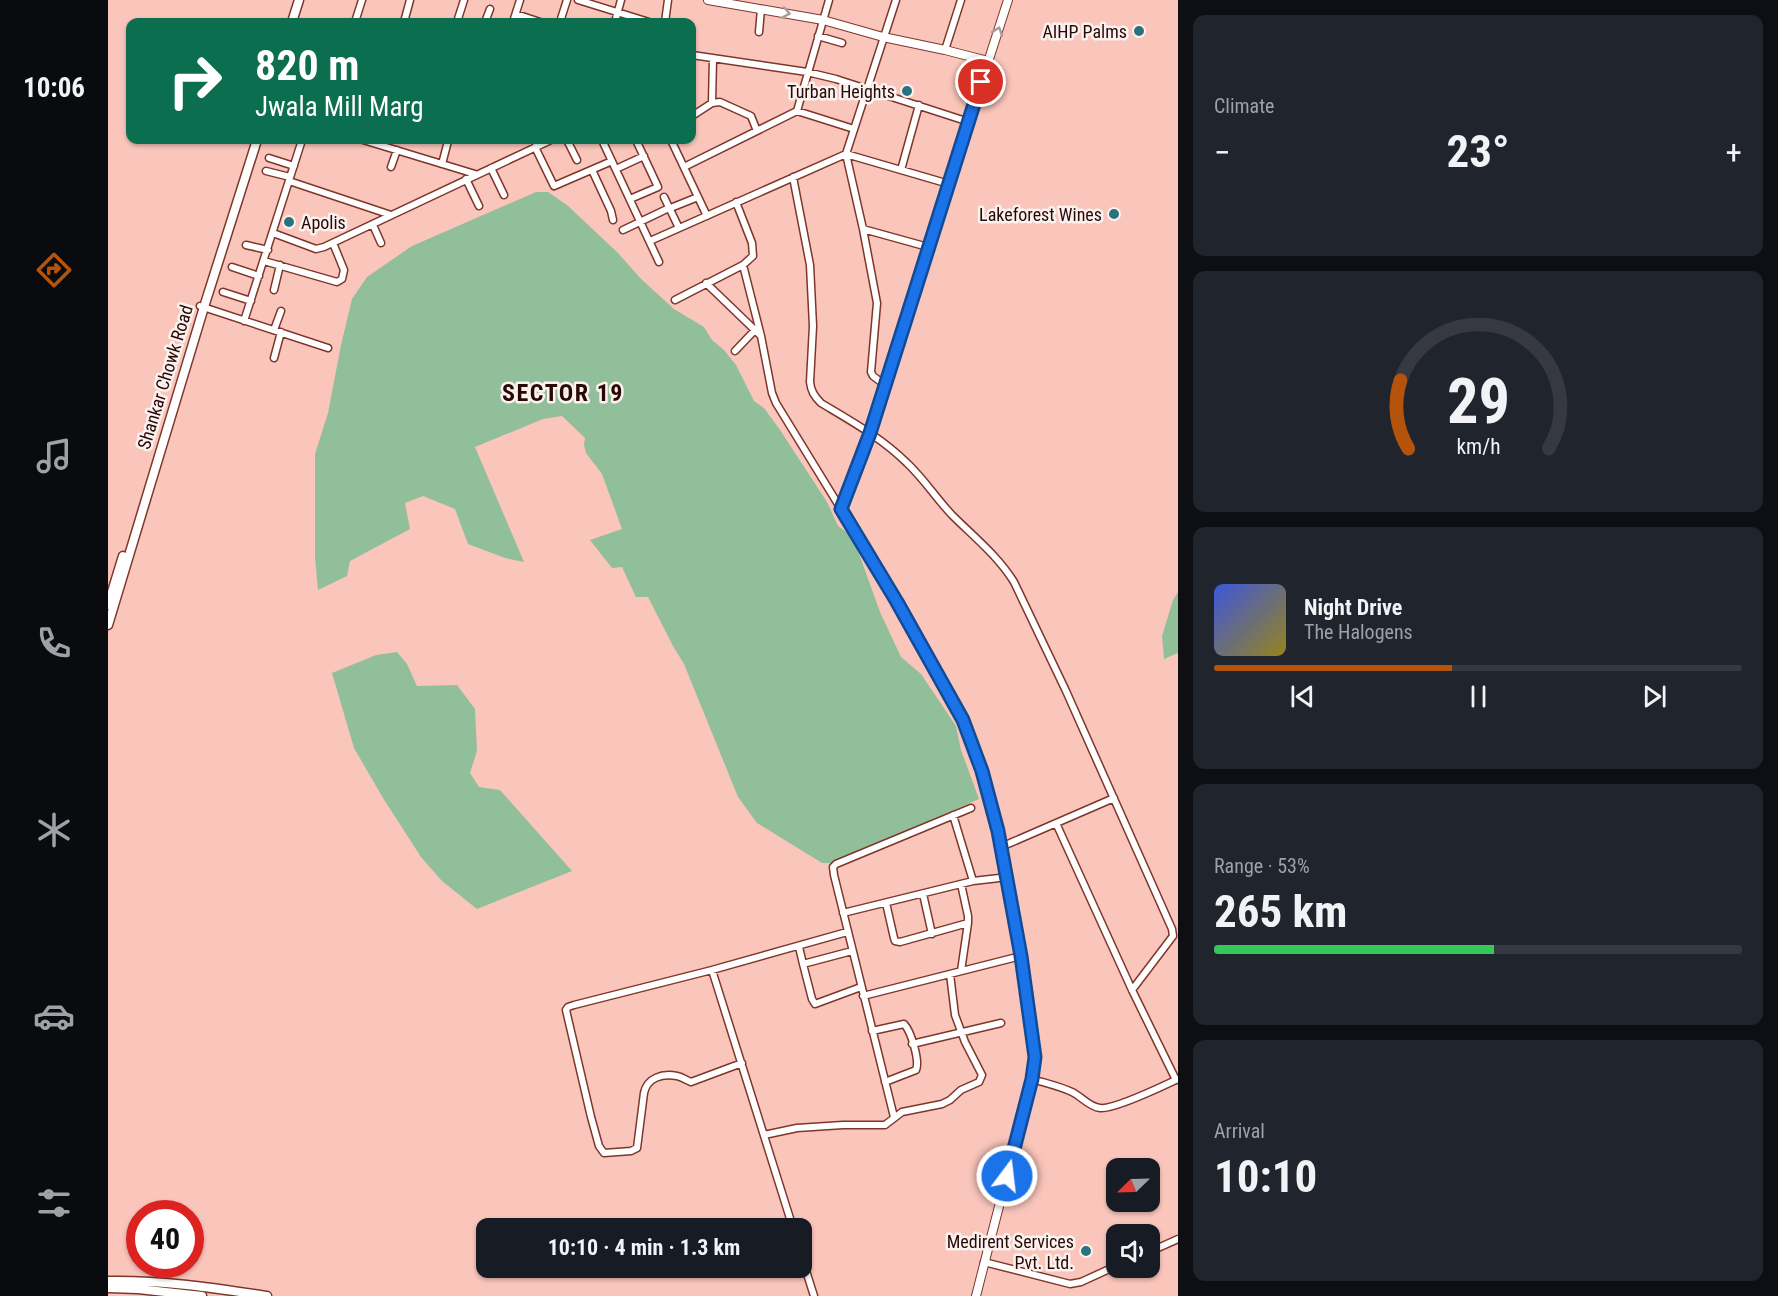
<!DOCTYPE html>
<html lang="en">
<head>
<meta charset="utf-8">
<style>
	:root { --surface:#171b24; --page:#20242c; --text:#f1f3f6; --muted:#9ea1a6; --line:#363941; --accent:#b45309 }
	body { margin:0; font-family:"Roboto Condensed",sans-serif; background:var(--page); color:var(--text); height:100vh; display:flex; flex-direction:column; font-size:22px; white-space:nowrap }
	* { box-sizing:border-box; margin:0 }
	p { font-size:20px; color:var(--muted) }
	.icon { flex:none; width:33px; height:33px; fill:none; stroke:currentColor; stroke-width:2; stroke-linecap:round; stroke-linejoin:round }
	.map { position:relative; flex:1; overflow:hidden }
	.sheet { display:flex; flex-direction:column; gap:15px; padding:15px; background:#0d0f14; width:600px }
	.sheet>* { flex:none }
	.top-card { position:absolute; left:18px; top:18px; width:570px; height:126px; border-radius:12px; box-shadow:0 2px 4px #0004; background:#0b6e4f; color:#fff; overflow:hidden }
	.needle { width:39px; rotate:247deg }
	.controls { position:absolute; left:998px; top:1158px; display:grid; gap:12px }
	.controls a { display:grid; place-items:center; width:54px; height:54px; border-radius:12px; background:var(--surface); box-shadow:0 2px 4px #0004; font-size:30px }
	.speed { position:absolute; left:18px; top:1200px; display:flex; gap:12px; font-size:30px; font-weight:700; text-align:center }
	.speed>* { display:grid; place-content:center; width:78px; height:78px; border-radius:50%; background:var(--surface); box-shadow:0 2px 4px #0004; line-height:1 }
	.speed .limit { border:9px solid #d22; background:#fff; color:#111 }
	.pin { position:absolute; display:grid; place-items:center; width:51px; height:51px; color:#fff; margin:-26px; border:3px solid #fff; border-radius:50%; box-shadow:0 2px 6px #0007 }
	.me { position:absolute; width:66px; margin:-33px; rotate:15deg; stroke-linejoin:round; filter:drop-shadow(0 0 4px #0008) }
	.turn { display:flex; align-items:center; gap:21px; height:126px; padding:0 30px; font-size:27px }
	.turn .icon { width:78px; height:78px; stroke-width:2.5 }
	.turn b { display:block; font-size:42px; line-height:51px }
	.big { font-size:45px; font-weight:700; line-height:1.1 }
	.sheet .widget { flex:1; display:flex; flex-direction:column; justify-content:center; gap:9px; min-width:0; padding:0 21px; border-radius:12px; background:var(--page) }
	.sheet .dial { align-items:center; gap:0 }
	.dial svg { height:156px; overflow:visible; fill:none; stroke:var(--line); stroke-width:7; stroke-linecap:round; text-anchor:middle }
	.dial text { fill:var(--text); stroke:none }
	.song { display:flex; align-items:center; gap:18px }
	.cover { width:72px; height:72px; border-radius:9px; background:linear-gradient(135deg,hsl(230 70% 55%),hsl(50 70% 35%)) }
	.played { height:6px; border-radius:3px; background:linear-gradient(90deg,var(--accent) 45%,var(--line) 45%) }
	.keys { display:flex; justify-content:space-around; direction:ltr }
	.heat { display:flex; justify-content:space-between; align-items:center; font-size:33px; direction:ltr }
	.charge { height:9px; border-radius:4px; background:linear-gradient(90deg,#34c759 53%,var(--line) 0) }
	.trip { position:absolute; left:368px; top:1218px; width:336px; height:60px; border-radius:12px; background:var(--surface); box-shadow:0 2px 4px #0004; font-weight:700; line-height:60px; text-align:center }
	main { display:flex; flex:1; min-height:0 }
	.tab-bar { display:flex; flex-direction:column; width:108px; justify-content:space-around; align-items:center; background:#090b0e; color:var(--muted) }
	.tab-bar .icon { width:42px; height:42px }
	.tab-bar .current { color:var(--accent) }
	.tab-bar b { font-size:27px; color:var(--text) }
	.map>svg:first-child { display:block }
	.green { fill:#91bf9a }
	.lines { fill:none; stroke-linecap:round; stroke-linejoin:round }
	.minor-casing { stroke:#7e362a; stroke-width:9 }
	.tertiary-casing { stroke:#7e362a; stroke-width:10 }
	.secondary-casing { stroke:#7e362a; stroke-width:11 }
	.minor { stroke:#fff; stroke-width:6 }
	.tertiary { stroke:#fff; stroke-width:8 }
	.secondary { stroke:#fff; stroke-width:8 }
	.oneway { stroke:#a99d9b }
	.route-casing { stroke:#114b97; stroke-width:15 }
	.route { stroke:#1a73e8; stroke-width:10 }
	.poi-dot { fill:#2a727e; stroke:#fbf2f0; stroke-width:2 }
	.labels { text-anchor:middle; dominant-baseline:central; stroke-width:5; stroke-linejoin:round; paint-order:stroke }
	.poi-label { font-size:18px; fill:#270906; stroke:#fbf2f0; text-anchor:end }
	.street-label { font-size:18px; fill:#270906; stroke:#fbf2f0 }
	.district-label { font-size:24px; font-weight:bold; letter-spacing:1.5px; fill:#270906; stroke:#fbf2f0 }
</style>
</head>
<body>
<main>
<nav class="tab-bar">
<b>10:06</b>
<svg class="icon current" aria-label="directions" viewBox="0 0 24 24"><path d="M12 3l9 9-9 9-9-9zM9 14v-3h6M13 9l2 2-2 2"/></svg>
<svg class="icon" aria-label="music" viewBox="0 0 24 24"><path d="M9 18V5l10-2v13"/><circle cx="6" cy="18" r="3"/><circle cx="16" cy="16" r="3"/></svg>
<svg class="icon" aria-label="phone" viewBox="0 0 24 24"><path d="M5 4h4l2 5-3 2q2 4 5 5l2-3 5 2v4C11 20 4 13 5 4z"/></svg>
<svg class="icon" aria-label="climate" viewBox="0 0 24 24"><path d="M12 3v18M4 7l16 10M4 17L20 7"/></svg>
<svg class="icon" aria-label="car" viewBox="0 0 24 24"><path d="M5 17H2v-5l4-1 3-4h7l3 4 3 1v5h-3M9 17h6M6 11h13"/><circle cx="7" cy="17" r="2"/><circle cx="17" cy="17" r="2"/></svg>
<svg class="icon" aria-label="filters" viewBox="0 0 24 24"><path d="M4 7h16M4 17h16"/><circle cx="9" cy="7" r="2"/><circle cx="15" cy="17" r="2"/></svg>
</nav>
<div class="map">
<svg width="1070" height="1296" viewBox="0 0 1070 1296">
	<rect width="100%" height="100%" fill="#fac5bb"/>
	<path class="green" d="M 428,192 L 440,192 L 459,205 L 510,253 L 532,278 L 566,309 L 596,327 L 604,340 L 616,350 L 628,365 L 646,401 L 656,408 L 672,430 L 719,502 L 730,526 L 745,537 L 772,612 L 793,657 L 813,674 L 848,726 L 853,750 L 871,799 L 724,863 L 714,863 L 649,823 L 630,797 L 576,664 L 565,646 L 540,597 L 528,597 L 514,567 L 504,568 L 482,540 L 514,529 L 494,474 L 478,453 L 476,445 L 477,438 L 454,416 L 435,419 L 367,447 L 416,562 L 397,558 L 360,544 L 347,509 L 315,496 L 297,503 L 302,529 L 242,561 L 239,576 L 210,590 L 207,557 L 207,454 L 220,413 L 233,345 L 244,299 L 259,277 L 304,246 Z
		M 1070,592 L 1070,653 L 1056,659 L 1054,636 L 1065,600 Z
		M 289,652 L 299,664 L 309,686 L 349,685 L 367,709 L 369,751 L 362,773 L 371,787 L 392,790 L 464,871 L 369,909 L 334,881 L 313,857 L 275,798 L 246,748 L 224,673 L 268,655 Z"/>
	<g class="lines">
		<g class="minor-casing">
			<path id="minor" d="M 470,0 L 541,22
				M 408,14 L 432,22
				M 247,22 L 254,0
				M 296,22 L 302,0
				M 349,22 L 356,0
				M 377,22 L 382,9
				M 405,22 L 412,0
				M 452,22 L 459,0
				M 507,22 L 513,0
				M 557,22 L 560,0
				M 651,32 L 653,9
				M 710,36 L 734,43
				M 837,50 L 853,0
				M 584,55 L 699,72 L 728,79 L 861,122
				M 604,103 L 605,59
				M 689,111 L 746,129
				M 584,116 L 604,103 L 612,102 L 643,116 L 649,131
				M 255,140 L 367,174
				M 459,140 L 469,160
				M 494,140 L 551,262
				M 563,140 L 599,216
				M 427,147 L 446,186 L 504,161
				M 161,158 L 186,166
				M 334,164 L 340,141
				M 283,167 L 289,150
				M 576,167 L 689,111 L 721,0
				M 383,168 L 396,195
				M 508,169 L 536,156
				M 484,170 L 503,211 L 505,220
				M 793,170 L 811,105
				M 158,171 L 182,177
				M 685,177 L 702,265 L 705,326 L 702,382 C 703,391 706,396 713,403 C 743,421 774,438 799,463 C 816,479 828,498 844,515 C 866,537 889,555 906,582 L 958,691 L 1064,929 L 1065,936 L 1024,990
				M 358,179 L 371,206
				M 181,181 L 283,215
				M 556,197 L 571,228
				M 522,199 L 550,187 L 528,140
				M 565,207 L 590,197
				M 265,225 L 273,243
				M 755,229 L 820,247
				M 515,230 L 561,208
				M 165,233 L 208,249 L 216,247 L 443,140
				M 542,241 L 738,154 L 841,184
				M 138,245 L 160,250
				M 156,261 L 229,282 L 234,279 L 236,270 L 225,243
				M 635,265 L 653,336 L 664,393 L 668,403 L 733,509
				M 124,267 L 151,276
				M 598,283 L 652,335
				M 166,290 L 172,265
				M 115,292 L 143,301
				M 567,300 L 635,265 L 645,256 L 644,243 L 628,202
				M 92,306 L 220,348
				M 136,321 L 194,140
				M 166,330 L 173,311
				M 627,351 L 647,330
				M 166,358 L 173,332
				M 777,385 L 765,376 L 763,372 L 769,303 L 755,229 L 738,154 L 788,0
				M 845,815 L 865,881
				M 948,823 L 1024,990 L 1068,1080
				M 893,847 L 1006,798
				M 815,894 L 824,934
				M 778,903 L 786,938 L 787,941 L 792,942 L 860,923 L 860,916 L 853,884
				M 735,913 L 865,881 L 900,877
				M 691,947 L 695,964
				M 744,951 L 695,964 L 704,999 L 707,1004 L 753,987
				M 604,970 L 685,1228
				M 853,971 L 860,923
				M 755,996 L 905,958
				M 764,1031 L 796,1024 C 803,1031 812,1061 808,1070 L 777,1082
				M 804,1044 L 893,1023
				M 634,1063 L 583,1082 C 578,1080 574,1077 569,1076 C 554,1073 539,1078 536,1093 L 529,1148 L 523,1151 L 496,1153 L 491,1146 L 483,1117 L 458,1010 L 460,1007 L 466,1005 L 604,970 L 739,932
				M 924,1079 C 937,1083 951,1086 964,1092 C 973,1096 981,1107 992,1108 C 1006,1110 1055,1086 1070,1079
				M 786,1117 L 726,875 L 725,867 L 728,864 L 863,808
				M 656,1135 L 689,1128 L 735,1125 L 777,1125 L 794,1112 L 834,1104 L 842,1100 L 853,1090 L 871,1082 L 874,1075 L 857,1042 L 847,1015 L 842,974
				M 1041,1252 L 1070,1239
				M 693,1255 L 706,1296
				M 876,1262 L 962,1284 L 973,1282 L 1008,1266"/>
		</g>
		<g class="tertiary-casing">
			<path id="tertiary" d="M 600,0 L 715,20 L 775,37 L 837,50 L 880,61
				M 868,1296 L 927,1066 L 927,1046 L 923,1016 L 897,862 L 874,771 L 864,741 L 844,697 L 733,509 L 762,433 L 814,267 L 900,0"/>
		</g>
		<g class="secondary-casing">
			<path id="secondary" d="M 184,22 L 191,0
				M 0,605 L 15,556
				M 0,625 L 96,307 L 149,140
				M 0,1281 C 54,1280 106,1288 159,1296
				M 0,1288 L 30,1289 L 94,1296"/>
		</g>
		<use href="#minor" class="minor"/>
		<use href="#tertiary" class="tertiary"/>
		<use href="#secondary" class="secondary"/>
	</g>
	<defs><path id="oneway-chevron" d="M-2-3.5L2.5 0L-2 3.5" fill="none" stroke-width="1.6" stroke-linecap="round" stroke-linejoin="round" transform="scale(1.5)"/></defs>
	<g class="oneway">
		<use href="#oneway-chevron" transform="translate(678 13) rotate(10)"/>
		<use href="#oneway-chevron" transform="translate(890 31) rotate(-71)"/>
	</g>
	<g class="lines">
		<g class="route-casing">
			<path id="route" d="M 873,82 L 762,433 L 733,509 L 789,602 L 855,720 L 874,771 L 890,831 L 913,956 L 927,1057 L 924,1079 L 899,1176"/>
		</g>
		<use href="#route" class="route"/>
	</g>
	<g class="poi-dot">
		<circle cx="1031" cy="31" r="6"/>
		<circle cx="799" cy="91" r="6"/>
		<circle cx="1006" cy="214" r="6"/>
		<circle cx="181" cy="222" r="6"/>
		<circle cx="978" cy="1251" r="6"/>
	</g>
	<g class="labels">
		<g class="poi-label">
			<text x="1019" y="31">AIHP Palms</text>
			<text x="787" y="91">Turban Heights</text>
			<text x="994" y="214">Lakeforest Wines</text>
			<text x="193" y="222" text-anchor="start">Apolis</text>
			<text x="966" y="1241">Medirent Services<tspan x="966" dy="21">Pvt. Ltd.</tspan></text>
		</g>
		<g class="street-label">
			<text transform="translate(57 377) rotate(-73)">Shankar Chowk Road</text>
		</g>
		<g class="district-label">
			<text x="455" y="393">SECTOR 19</text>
		</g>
	</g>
</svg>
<div class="controls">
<a><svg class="needle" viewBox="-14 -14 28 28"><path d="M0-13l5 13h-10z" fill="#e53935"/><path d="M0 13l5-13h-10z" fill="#9ea1a6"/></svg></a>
<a><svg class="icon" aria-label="sound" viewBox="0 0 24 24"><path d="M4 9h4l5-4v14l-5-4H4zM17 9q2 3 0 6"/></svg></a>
</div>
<div class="speed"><div class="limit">40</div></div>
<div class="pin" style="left:873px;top:82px;background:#d93025"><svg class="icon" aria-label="arrive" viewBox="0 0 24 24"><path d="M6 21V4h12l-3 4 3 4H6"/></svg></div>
<svg class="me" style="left:899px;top:1176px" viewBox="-20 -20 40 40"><circle r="17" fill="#1a73e8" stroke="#fff" stroke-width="3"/><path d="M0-11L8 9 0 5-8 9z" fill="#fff"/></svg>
<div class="trip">10:10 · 4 min · 1.3 km</div>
<div class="top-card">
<div class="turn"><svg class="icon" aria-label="right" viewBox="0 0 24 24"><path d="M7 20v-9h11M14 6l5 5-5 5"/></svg><div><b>820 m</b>Jwala Mill Marg</div></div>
</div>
</div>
<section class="sheet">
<div class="widget"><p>Climate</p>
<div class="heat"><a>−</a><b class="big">23°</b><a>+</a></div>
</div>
<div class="widget dial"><svg viewBox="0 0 100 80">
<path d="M14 69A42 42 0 1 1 86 69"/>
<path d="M14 69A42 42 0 0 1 10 34" stroke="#b45309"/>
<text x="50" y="56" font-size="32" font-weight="700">29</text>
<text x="50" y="72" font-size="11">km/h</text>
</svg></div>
<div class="widget">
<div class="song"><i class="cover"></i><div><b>Night Drive</b><p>The Halogens</p></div></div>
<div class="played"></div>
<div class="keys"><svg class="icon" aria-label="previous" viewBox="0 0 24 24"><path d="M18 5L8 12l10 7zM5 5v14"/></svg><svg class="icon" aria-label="pause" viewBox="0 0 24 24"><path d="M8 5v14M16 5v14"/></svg><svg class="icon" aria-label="next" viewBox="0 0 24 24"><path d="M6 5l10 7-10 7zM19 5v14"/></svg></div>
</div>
<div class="widget"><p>Range · 53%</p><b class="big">265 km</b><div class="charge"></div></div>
<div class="widget"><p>Arrival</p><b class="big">10:10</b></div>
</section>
</main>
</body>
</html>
